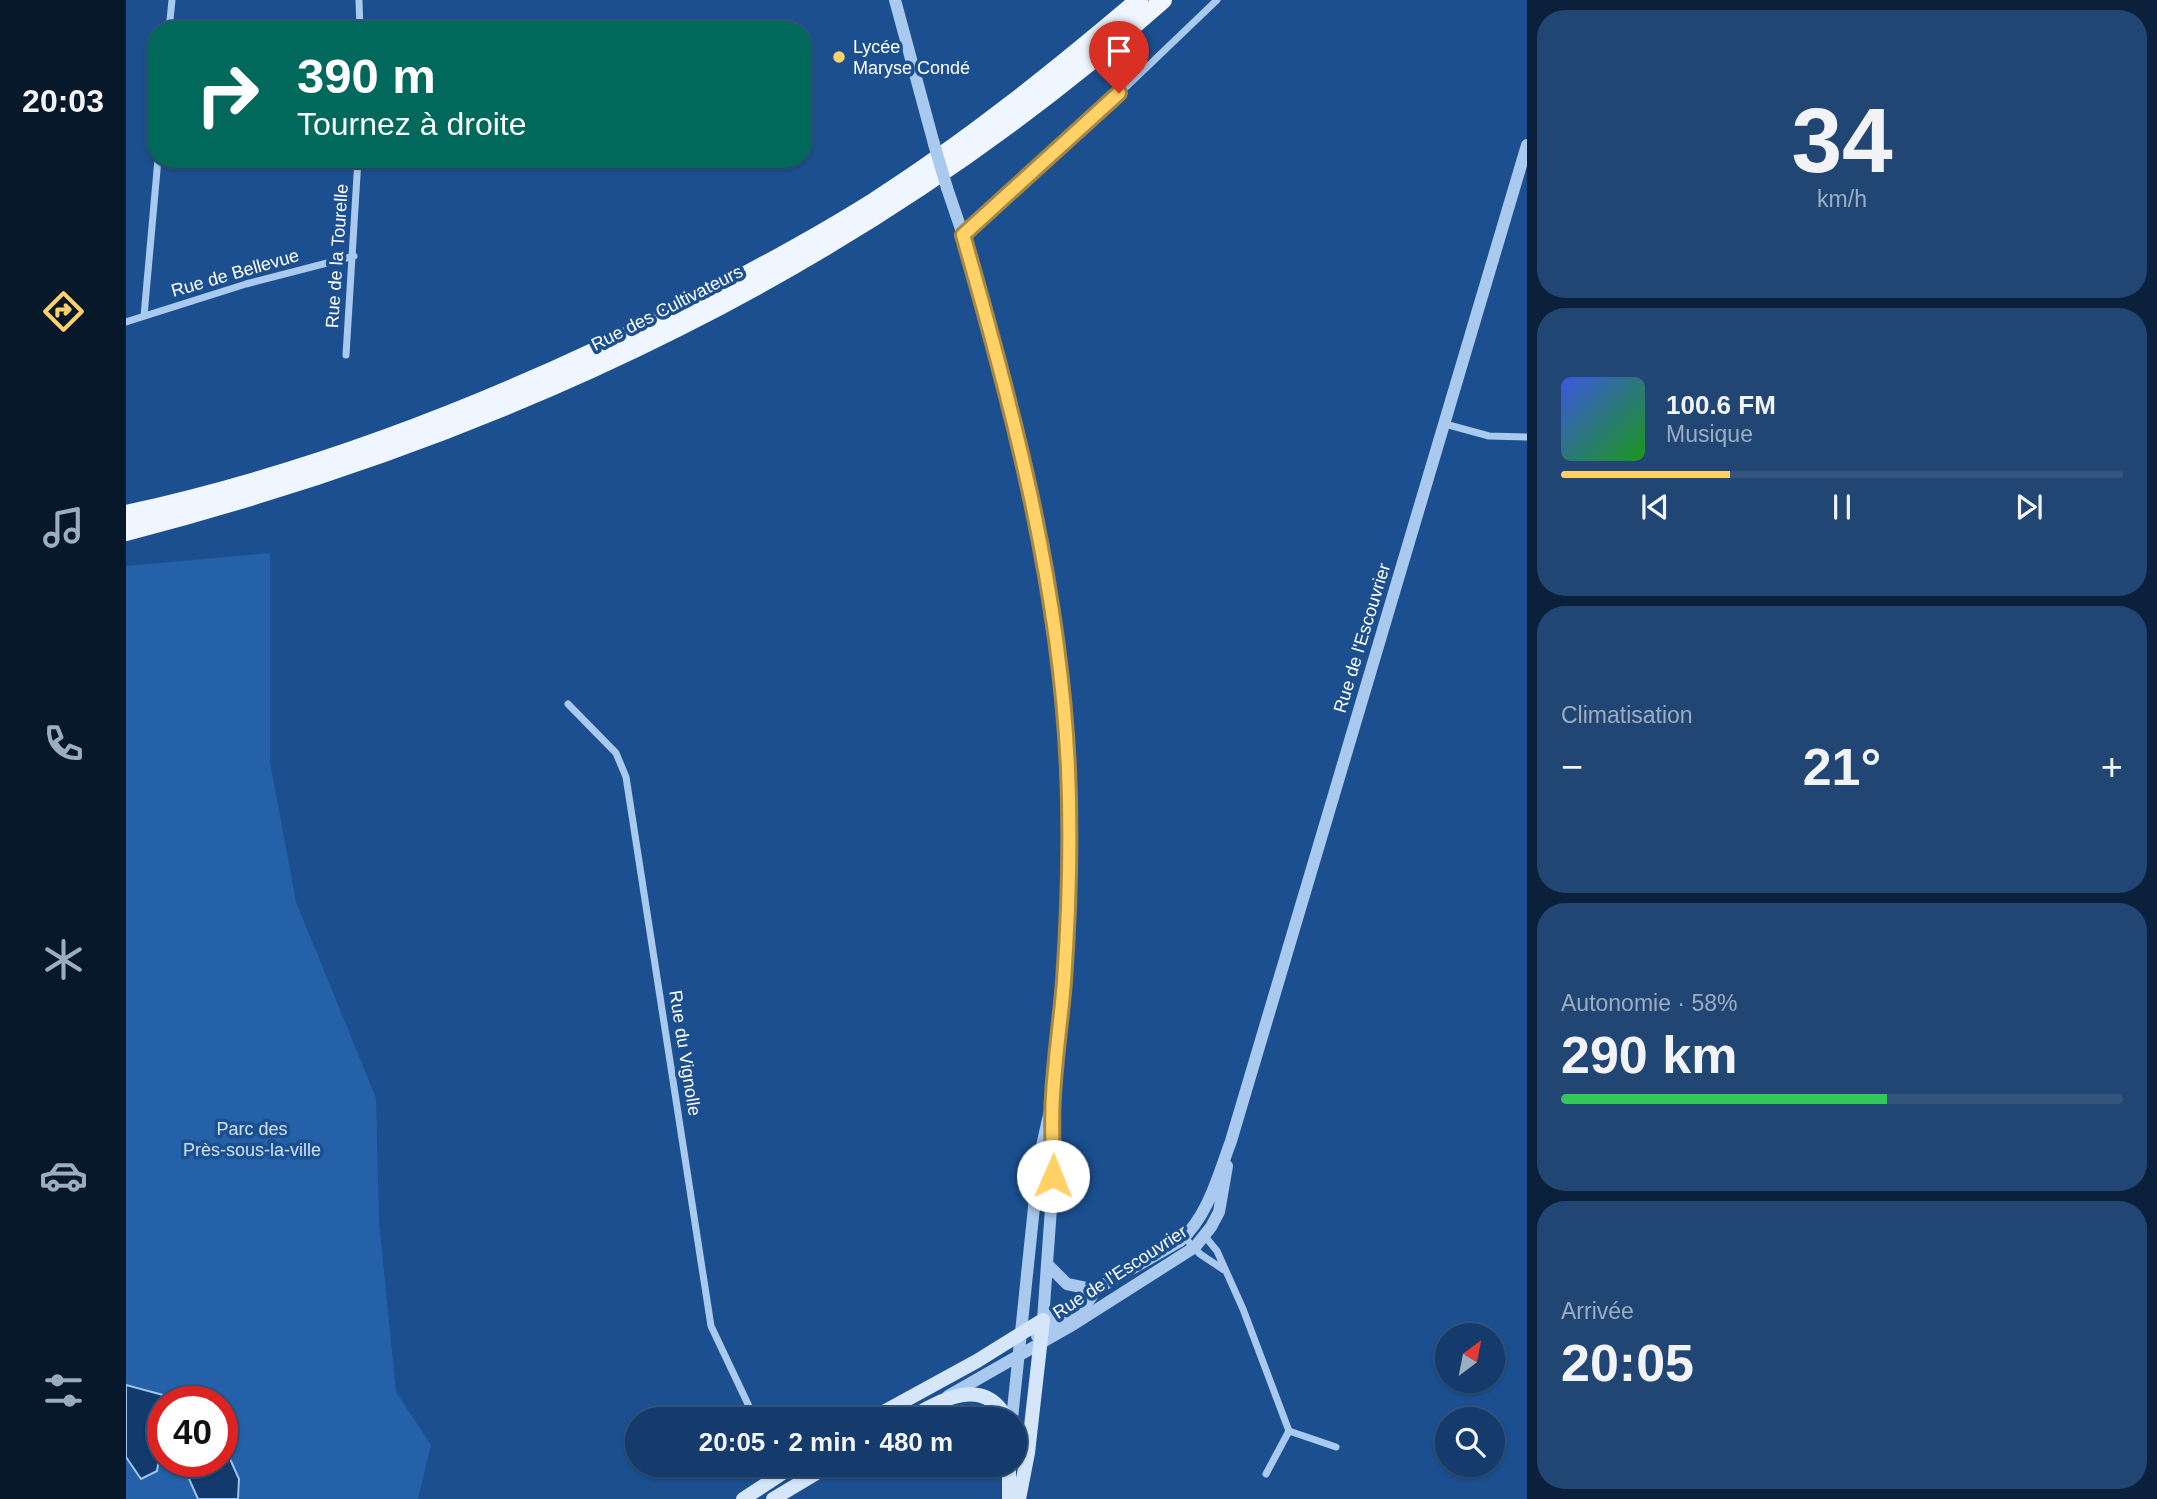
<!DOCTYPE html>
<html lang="fr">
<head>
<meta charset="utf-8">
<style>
	:root { --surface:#143b6b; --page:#214673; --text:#f1f3f6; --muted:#9dadc1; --line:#33557e; --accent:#ffd166 }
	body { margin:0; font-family:Arial,sans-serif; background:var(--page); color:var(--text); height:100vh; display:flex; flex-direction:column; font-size:26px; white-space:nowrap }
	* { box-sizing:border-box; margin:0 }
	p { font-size:23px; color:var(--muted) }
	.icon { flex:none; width:38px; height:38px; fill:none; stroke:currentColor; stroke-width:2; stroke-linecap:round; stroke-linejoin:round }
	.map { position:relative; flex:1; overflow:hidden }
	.drawer { display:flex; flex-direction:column; gap:10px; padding:10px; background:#0b203b; width:630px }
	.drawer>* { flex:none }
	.top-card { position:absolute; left:21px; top:21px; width:665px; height:147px; border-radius:28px; box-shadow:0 2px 5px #0004,0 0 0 2px var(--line); background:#00695c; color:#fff; overflow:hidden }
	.needle { width:46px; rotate:32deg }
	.tools { position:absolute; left:1309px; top:1323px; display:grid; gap:14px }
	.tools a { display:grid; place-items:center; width:70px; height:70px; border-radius:50%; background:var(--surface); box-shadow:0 2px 5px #0004,0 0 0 2px var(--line); font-size:35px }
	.speed { position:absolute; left:21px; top:1386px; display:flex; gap:14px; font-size:35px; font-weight:700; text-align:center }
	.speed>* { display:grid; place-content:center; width:91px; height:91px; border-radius:50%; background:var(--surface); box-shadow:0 2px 5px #0004,0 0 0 2px var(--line); line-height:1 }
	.speed .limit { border:10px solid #d22; background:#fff; color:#111 }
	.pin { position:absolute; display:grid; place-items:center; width:60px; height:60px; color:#fff; margin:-72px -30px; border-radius:50% 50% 50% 0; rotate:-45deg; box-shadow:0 0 7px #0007 }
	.pin .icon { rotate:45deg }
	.me { position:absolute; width:77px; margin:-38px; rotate:1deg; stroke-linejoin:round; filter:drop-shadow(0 0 5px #0008) }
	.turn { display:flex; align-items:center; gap:24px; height:147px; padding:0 35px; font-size:32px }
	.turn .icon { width:91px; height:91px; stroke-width:2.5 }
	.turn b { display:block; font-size:49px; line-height:60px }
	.big { font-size:52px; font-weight:600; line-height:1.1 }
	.drawer .tile { flex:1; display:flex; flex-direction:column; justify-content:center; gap:10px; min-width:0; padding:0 24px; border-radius:28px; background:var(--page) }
	.drawer .dial { align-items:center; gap:0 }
	.dial b { font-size:91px; line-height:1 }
	.song { display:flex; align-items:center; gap:21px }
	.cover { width:84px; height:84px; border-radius:10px; background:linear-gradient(135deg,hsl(230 70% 55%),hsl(120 70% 35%)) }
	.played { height:7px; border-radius:4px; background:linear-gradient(90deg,var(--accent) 30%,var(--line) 30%) }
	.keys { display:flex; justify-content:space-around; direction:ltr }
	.heat { display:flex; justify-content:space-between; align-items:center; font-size:38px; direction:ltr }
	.charge { height:10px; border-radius:5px; background:linear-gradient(90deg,#34c759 58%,var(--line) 0) }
	.trip { position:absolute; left:499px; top:1407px; width:402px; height:70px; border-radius:35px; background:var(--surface); box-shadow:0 2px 5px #0004,0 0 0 2px var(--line); font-weight:600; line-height:70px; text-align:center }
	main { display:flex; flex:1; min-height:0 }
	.dock { display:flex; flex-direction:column; width:126px; justify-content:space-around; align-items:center; background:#08182b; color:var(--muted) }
	.dock .icon { width:49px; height:49px }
	.dock .active { color:var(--accent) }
	.dock b { font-size:32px; color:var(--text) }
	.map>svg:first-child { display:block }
	.green { fill:#2461a8; fill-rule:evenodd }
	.water { fill:#123a6d; stroke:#9cc4f0; stroke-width:2 }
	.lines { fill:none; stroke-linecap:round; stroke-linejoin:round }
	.minor { stroke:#a9c9ee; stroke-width:7 }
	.tertiary { stroke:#a9c9ee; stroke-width:12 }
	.secondary { stroke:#d6e6fa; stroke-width:14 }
	.primary { stroke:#f0f6ff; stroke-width:18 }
	.tertiary-bridge { stroke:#a9c9ee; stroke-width:12 }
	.route-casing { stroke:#a68842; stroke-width:18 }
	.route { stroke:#ffd166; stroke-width:12 }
	.poi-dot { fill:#ffd166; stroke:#1b4f8f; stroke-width:2.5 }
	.labels { text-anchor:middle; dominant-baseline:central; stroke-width:7; stroke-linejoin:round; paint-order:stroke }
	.poi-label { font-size:18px; fill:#fff; stroke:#1b4f8f; text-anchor:start }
	.street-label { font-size:18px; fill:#fff; stroke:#1b4f8f }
	.park-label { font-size:18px; fill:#cfe3fa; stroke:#1b4f8f }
</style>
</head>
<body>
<main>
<nav class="dock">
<b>20:03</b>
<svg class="icon active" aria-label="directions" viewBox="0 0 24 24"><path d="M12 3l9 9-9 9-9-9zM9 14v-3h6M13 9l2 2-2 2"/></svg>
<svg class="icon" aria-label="music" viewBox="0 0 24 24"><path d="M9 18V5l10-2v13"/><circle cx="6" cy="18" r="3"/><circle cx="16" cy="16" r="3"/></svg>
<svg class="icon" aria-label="phone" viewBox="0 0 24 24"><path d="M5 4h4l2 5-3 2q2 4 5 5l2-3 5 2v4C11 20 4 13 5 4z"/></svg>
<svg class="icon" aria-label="climate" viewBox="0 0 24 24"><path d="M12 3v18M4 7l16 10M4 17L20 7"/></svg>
<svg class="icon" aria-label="car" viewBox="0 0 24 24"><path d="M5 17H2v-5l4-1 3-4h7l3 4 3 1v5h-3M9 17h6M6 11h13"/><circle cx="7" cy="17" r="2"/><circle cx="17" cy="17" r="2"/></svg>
<svg class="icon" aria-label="filters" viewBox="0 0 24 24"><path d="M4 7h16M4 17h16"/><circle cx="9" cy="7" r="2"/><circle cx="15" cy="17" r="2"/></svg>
</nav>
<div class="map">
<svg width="1401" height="1499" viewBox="0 0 1401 1499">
	<rect width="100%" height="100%" fill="#1b4f8f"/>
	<path class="green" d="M 144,553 L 144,762 L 170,902 L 250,1098 L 253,1221 L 270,1392 L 305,1445 L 292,1499 L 0,1499 L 0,566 ZM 37,1402 L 96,1402 L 96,1461 L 37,1461 Z"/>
	<path class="water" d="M 0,1385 L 37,1395 L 48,1402 L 37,1402 L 37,1452 L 34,1453 L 31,1471 L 15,1479 L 0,1457 Z
		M 96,1441 L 113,1479 L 112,1499 L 72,1499 L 55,1461 L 96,1461 Z"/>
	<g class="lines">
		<path class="minor" d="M 233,0 L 234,30
			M 43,30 L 46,0
			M 837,235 L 974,112 L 1091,0
			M 18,316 L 32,159
			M 0,322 L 120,284 L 228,256
			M 220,355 L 232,159
			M 1319,424 L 1363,436 L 1401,437
			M 442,704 L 490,753 L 500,777 L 585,1326 L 629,1419
			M 1077,1234 L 1091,1251 L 1117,1309 L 1163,1431 L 1210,1447
			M 1058,1237 L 1074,1254 L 1098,1270
			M 1140,1474 L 1163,1431"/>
		<path class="tertiary" d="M 769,0 L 808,144
			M 821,188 L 837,235 L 882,394 L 923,592 L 936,692 L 942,769 L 942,917 L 938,981 L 927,1097 L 913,1159 L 886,1419
			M 922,1265 L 941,1284 L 970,1290
			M 917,1320 L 1054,1241 C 1082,1216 1092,1176 1105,1141 L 1401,145
			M 917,1320 L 926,1194 L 927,1118
			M 911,1336 L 958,1307 L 968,1293
			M 822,1396 L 948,1324 L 1069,1247 L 1085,1227 L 1093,1212 L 1101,1166"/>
		<path class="secondary" d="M 745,1419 L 851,1361 L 917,1320
			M 782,1419 C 813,1401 858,1374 881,1419
			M 883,1465 L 883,1499
			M 617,1499 L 669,1465
			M 647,1499 L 704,1465
			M 893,1499 L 902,1453 L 917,1320"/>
		<path class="primary" d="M 0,514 C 193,472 380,398 555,309 C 621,275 685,241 747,202 C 841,142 928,72 1013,0
			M 0,532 C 386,432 737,266 1037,0"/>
		<path class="tertiary-bridge" d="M 808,144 L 821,188"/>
	</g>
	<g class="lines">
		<g class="route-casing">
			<path id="route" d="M 927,1176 C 927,1149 925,1123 927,1096 C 929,1058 935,1019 938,981 C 943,910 945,839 942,769 C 934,587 887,409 837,235 L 993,93"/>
		</g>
		<use href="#route" class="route"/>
	</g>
	<circle class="poi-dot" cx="713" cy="57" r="7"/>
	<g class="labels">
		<g class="poi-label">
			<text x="727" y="47">Lycée<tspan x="727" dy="21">Maryse Condé</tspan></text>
		</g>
		<g class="street-label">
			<text transform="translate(211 256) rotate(-86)">Rue de la Tourelle</text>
			<text transform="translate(109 273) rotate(-16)">Rue de Bellevue</text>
			<text transform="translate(541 308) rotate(-27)">Rue des Cultivateurs</text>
			<text transform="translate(1236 638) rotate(-73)">Rue de l'Escouvrier</text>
			<text transform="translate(559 1053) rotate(81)">Rue du Vignolle</text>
			<text transform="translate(994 1272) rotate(-33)">Rue de l'Escouvrier</text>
		</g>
		<g class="park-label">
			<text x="126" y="1129">Parc des<tspan x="126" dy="21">Près-sous-la-ville</tspan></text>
		</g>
	</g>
</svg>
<div class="tools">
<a><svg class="needle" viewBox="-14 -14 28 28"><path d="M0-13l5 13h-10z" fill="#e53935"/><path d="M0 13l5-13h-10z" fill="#9dadc1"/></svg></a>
<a><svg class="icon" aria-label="search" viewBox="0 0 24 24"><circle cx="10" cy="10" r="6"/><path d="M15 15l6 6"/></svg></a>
</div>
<div class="speed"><div class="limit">40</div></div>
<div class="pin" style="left:993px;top:93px;background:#d93025"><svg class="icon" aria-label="arrive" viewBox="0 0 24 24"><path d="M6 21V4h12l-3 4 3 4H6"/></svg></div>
<svg class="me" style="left:927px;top:1176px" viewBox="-20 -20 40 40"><circle r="19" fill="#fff"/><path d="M0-13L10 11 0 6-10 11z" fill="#ffd166"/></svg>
<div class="trip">20:05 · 2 min · 480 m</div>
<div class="top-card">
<div class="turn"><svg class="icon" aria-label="right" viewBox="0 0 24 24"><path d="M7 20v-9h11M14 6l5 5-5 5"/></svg><div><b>390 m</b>Tournez à droite</div></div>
</div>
</div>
<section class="drawer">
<div class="tile dial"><b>34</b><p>km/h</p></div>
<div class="tile">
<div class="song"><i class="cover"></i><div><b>100.6 FM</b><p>Musique</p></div></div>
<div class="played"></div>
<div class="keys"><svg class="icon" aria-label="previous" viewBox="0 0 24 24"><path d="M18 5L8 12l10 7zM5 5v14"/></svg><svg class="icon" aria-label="pause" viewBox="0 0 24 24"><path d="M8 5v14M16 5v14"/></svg><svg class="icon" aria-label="next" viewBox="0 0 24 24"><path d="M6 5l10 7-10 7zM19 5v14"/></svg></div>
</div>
<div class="tile"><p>Climatisation</p>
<div class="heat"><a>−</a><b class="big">21°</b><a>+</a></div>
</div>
<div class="tile"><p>Autonomie · 58%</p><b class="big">290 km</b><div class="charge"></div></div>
<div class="tile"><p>Arrivée</p><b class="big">20:05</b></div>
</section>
</main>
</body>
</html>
